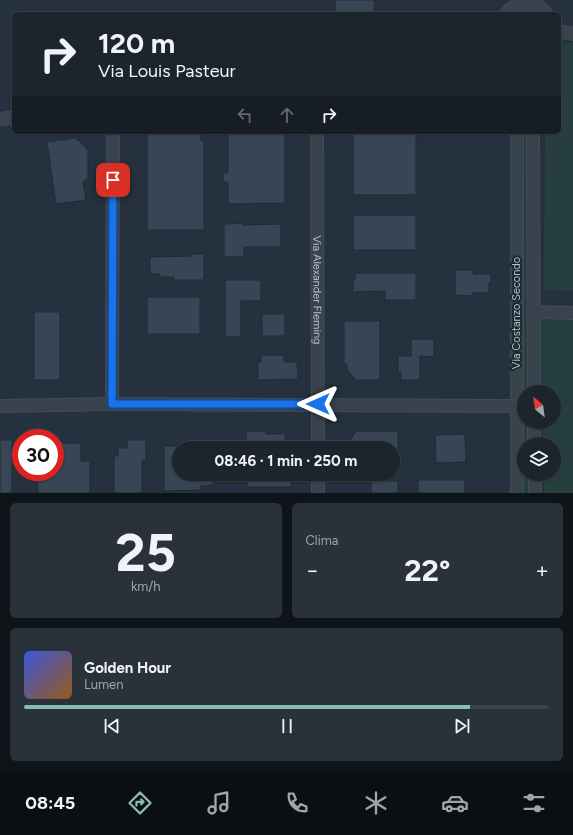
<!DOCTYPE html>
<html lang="it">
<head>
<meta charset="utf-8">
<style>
	:root { --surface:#1c252e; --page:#29313a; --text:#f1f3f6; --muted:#a0a5aa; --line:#3a424a; --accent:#8bbbb9 }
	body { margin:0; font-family:Figtree,sans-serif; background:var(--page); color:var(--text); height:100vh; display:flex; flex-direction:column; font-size:15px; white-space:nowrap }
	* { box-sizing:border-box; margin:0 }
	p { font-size:13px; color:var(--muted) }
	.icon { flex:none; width:22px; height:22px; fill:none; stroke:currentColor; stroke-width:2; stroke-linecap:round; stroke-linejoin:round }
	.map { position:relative; height:493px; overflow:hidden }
	.details { display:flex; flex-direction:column; gap:10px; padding:10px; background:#0f1419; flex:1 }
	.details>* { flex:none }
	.guide { position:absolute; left:12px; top:12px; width:549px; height:122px; border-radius:6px; box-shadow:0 1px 3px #0004,0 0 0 1px var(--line); background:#1c252e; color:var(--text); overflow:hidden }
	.needle { width:26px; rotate:331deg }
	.fabs { position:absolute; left:517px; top:385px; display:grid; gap:8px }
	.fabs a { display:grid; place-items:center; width:44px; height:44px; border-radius:50%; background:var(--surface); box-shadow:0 1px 3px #0004,0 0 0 1px var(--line); font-size:20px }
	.speed { position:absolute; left:12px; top:429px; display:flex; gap:8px; font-size:20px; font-weight:700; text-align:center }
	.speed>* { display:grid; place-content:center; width:52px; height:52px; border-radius:50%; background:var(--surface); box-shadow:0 1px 3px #0004,0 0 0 1px var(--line); line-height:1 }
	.speed .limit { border:6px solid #d22; background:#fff; color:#111 }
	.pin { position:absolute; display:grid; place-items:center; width:34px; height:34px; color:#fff; margin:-17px; border-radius:8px; box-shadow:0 2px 6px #0006 }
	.me { position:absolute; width:44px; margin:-22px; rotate:270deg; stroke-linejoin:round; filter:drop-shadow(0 0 3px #0008) }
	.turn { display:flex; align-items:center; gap:14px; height:84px; padding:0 20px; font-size:18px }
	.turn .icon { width:52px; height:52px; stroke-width:2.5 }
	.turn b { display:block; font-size:28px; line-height:34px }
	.lanes { display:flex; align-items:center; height:38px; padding:0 20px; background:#0003; justify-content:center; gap:20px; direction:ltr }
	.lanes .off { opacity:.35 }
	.big { font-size:30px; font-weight:700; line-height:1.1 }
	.details .card { flex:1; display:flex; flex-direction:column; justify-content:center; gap:6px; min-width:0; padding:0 14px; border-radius:6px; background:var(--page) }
	.details .dial { align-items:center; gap:0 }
	.dial b { font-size:52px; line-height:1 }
	.song { display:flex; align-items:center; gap:12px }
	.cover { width:48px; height:48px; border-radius:6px; background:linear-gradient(135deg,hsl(230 70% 55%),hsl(30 70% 35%)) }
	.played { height:4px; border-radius:2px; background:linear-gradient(90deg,var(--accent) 85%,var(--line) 85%) }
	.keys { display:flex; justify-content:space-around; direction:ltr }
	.heat { display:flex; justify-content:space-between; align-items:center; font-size:22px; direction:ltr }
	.details .tiles { flex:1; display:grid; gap:10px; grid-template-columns:1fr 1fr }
	.card:last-child { grid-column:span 2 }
	.trip { position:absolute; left:172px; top:441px; width:228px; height:40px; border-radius:20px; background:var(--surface); box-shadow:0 1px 3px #0004,0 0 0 1px var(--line); font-weight:700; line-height:40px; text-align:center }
	.dock { display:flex; height:64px; justify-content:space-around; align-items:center; background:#0b0f12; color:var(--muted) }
	.dock .icon { width:28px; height:28px }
	.dock .current { color:var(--accent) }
	.dock b { font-size:18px; color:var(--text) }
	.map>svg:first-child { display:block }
	.green { fill:#273e3f }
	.building { fill:#374554; stroke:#202a35 }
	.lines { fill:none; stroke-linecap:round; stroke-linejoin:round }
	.minor-casing { stroke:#424c57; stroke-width:14 }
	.minor { stroke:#39434e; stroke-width:12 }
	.route-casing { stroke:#114b97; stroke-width:10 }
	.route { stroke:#1a73e8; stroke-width:7 }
	.labels { text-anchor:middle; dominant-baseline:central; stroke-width:4; stroke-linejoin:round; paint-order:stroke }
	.street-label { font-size:11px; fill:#b5bec9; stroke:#1e2833 }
</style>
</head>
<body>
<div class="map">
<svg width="573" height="493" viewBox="0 0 573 493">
	<rect width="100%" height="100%" fill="#25313e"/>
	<path class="green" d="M 559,43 L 573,43 L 573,291 L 544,290 L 545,132 L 559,132 Z
		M 523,132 L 529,132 L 530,392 L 524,392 L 524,422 L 530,422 L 530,444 L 524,444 L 524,474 L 530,474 L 530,493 L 523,493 Z
		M 540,320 L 573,320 L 573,493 L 544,493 L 544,474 L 554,474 L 554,444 L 543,444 L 542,422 L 554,422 L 554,392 L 542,392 Z"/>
	<path class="building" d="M 335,0 L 374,0 L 375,14 L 335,14 Z
		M 147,132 L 201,132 L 201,141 L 204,141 L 204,230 L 147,230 Z
		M 228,132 L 285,132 L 285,203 L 228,204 L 228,182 L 223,182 L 223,173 L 228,173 Z
		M 353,132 L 416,132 L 416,195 L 353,195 Z
		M 76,138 L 77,140 L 79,141 L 88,150 L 88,178 L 83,182 L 86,200 L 56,204 L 47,142 Z
		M 353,215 L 416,215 L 416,250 L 353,250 Z
		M 243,223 L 243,225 L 281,224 L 281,247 L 244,247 L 244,257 L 224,257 L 224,224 Z
		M 192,254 L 204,254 L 204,280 L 174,280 L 174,277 L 160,277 L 160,274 L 150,274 L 150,257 L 192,256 Z
		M 455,270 L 474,270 L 473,274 L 491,274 L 491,283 L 489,283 L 489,293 L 472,293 L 472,296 L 455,295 Z
		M 355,273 L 416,273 L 416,300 L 385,300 L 385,291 L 353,292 L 353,280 L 355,280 Z
		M 225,280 L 261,280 L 261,301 L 241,301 L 241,337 L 225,337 Z
		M 147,297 L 200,297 L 200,334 L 147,334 Z
		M 34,312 L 60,312 L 60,380 L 34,380 Z
		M 262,314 L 285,314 L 285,336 L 262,336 Z
		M 344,321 L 380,321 L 380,380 L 356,380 L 347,370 L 347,364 L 344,364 Z
		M 411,339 L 434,339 L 434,357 L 420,356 L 420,380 L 401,380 L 401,372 L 398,372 L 398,356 L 411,356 Z
		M 261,355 L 284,355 L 284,362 L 297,362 L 298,379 L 258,380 L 258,362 L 261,362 Z
		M 246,431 L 266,431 L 266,434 L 285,434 L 286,448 L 247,448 Z
		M 356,431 L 398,431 L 398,448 L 345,448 Z
		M 465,434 L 466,462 L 436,463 L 435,435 Z
		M 0,440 L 12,440 L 12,493 L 0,493 Z
		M 127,440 L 146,440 L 146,460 L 142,460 L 142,493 L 114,493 L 114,456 L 118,456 L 118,448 L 127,448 Z
		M 55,443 L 81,443 L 81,461 L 90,461 L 90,493 L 38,493 L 37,472 L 55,472 Z
		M 164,446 L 179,446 L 179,474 L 213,474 L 213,485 L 200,486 L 200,490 L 164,491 Z
		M 247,474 L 291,474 L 291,487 L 247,487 Z
		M 371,474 L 386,474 L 386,481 L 398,481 L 398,493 L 371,493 Z
		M 418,480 L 465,480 L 465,493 L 418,493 Z"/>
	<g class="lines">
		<g class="minor-casing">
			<g id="minor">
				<path d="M 506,14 C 515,0 538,0 546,14"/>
				<path d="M 559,31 L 573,34"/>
				<path d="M 0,119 L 14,117"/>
				<path id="s1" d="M 317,132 L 318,448"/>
				<path d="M 533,132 L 534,392"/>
				<path d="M 533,312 L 573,313"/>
				<path d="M 112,404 L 113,132"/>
				<path d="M 0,406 L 112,404 L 516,406"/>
				<path d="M 534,422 L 534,444"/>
				<path d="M 318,474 L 318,493"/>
				<path d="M 535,474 L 535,493"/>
				<path d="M 517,493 L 517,132"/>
			</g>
		</g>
		<use href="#minor" class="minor"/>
	</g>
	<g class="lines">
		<g class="route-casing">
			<path id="route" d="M 113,180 L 112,404 L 318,404"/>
		</g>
		<use href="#route" class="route"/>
	</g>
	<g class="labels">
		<g class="street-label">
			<text stroke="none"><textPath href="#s1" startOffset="158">Via Alexander Fleming</textPath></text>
			<text transform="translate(516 313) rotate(-90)">Via Costanzo Secondo</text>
		</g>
	</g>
</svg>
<div class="fabs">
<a><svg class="needle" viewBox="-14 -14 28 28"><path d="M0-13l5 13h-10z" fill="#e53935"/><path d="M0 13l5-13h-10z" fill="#a0a5aa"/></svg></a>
<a><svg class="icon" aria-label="layers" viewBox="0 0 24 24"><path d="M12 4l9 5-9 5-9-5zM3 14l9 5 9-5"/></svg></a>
</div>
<div class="speed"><div class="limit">30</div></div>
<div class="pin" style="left:113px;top:180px;background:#d93025"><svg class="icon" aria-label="arrive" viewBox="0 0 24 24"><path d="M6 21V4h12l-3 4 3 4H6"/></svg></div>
<svg class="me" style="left:318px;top:404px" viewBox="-20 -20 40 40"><path d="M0-17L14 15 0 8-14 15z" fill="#1a73e8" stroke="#fff" stroke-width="4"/></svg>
<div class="trip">08:46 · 1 min · 250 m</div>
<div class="guide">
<div class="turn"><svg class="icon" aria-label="right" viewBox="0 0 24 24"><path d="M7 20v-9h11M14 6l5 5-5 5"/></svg><div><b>120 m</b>Via Louis Pasteur</div></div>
<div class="lanes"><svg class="icon off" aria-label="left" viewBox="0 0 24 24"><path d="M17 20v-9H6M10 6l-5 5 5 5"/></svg><svg class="icon off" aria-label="ahead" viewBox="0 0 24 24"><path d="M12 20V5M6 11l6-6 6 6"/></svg><svg class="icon" aria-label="right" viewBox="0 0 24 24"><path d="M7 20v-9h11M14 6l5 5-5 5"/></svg></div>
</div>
</div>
<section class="details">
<div class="tiles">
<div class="card dial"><b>25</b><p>km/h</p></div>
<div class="card"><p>Clima</p>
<div class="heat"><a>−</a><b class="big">22°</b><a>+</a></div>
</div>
<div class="card">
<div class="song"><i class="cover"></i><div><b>Golden Hour</b><p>Lumen</p></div></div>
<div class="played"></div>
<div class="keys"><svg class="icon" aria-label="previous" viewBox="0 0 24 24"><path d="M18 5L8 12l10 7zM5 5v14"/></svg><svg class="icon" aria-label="pause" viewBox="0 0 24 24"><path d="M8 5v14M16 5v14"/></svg><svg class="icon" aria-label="next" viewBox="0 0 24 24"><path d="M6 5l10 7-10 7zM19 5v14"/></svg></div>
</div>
</div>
</section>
<nav class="dock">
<b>08:45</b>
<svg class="icon current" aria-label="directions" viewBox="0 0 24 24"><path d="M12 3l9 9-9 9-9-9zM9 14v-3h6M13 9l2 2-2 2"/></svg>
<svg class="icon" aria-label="music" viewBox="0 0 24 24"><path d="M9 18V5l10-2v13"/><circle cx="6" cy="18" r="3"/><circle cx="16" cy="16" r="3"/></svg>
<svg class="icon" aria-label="phone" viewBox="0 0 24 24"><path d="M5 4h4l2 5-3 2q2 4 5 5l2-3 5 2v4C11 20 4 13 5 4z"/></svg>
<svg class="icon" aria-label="climate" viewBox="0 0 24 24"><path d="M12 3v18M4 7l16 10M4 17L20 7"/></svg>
<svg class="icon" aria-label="car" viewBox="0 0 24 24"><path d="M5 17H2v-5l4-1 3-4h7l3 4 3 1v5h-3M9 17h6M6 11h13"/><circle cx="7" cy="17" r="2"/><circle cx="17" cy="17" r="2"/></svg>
<svg class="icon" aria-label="filters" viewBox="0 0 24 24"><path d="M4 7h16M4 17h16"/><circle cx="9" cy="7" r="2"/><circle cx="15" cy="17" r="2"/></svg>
</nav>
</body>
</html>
